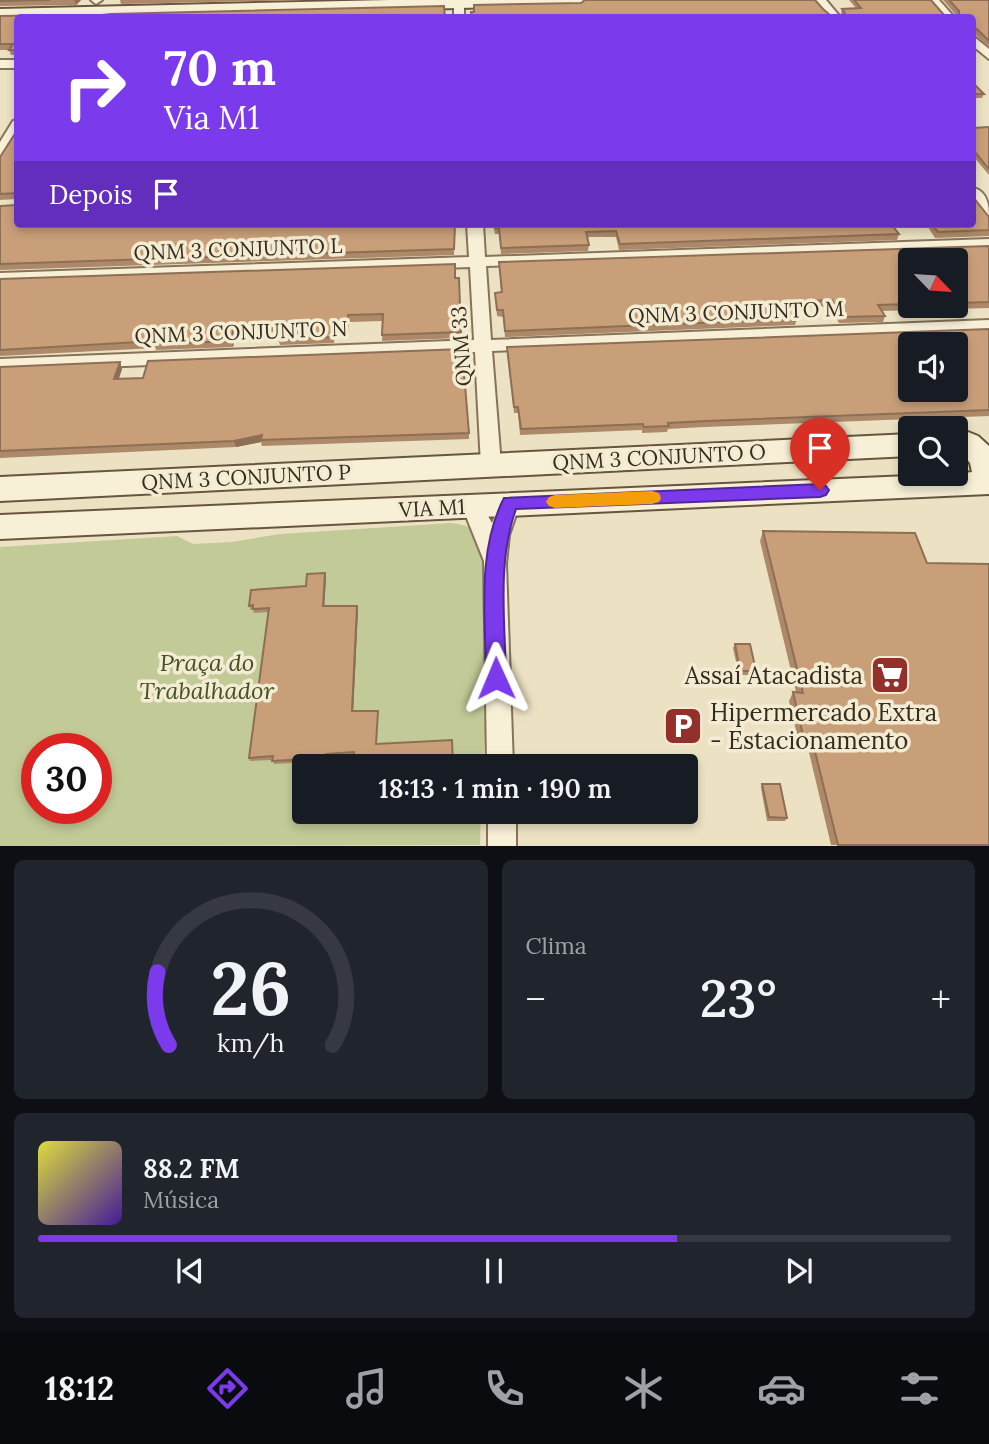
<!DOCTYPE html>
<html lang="pt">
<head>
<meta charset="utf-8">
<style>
	:root { --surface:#171b24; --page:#20242c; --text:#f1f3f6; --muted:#9ea1a6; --line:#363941; --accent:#7c3aed }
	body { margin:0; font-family:Lora,serif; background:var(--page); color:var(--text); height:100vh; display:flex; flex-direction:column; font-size:26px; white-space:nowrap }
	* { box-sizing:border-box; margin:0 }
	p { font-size:23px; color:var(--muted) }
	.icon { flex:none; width:38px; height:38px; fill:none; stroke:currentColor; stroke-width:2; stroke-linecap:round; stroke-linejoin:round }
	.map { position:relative; height:846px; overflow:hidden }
	.side { display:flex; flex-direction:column; gap:14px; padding:14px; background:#0d0f14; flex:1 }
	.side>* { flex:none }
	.top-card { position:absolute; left:14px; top:14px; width:962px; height:214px; border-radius:7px; box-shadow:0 4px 10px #0003; background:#7c3aed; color:#fff; overflow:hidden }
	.needle { width:46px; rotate:115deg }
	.buttons { position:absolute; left:898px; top:248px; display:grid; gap:14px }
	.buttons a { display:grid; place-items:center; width:70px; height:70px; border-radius:7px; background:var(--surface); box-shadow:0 4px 10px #0003; font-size:35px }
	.speed { position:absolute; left:21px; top:733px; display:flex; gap:14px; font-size:35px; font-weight:700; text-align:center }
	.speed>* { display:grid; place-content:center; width:91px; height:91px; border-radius:50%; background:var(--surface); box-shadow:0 4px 10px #0003; line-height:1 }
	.speed .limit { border:10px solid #d22; background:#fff; color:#111 }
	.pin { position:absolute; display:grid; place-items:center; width:60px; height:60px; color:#fff; margin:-72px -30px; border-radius:50% 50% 50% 0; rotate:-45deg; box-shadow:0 0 7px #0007 }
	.pin .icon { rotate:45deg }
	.me { position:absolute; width:77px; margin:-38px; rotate:359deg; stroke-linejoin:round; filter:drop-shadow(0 0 5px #0008) }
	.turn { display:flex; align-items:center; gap:24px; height:147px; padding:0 35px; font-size:32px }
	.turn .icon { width:91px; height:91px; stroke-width:2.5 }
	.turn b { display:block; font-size:49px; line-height:60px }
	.then { display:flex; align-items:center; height:66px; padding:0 35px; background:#0003; gap:14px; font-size:26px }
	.big { font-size:52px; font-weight:600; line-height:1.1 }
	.side .card { flex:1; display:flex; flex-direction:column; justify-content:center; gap:10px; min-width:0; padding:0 24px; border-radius:10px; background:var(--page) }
	.side .dial { align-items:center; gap:0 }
	.dial svg { height:182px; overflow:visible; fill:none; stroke:var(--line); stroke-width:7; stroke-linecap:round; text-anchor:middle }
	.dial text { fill:var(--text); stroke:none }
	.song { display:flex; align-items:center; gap:21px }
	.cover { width:84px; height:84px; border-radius:10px; background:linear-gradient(135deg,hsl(60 70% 55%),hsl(260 70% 35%)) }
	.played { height:7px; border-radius:4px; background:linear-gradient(90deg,var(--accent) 70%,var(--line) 70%) }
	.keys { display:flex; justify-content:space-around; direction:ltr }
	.heat { display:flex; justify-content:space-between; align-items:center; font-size:38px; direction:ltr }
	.side .tiles { flex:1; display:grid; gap:14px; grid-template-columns:1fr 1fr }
	.card:last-child { grid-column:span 2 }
	.trip { position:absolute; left:292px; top:754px; width:406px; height:70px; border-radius:7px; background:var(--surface); box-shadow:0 4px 10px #0003; font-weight:600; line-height:70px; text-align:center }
	.menu { display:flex; height:112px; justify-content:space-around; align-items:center; background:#090b0e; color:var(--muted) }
	.menu .icon { width:49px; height:49px }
	.menu .on { color:var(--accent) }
	.menu b { font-size:32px; color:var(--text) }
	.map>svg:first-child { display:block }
	.green { fill:#c2ca97; fill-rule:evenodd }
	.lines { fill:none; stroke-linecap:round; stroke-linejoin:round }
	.street-casing { stroke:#86735a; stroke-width:4 }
	.secondary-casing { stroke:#68553e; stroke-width:4 }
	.street { fill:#f7efd6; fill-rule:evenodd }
	.secondary { fill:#f7efd6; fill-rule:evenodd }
	.wall { fill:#ad8969; fill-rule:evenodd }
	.shaded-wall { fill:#8d6f55 }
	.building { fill:#c99f7a; stroke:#8d6f55; stroke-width:2; fill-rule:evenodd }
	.route { fill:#7c3aed; stroke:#51269a; stroke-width:2 }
	.slow { fill:#f59e0b }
	.labels { text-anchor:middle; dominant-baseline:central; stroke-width:7; stroke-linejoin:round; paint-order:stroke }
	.street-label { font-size:21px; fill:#362b1e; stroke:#f4ecd2 }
	.near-park-label { font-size:24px; font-style:italic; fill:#455225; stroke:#f4ecd2 }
	.near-poi-label { font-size:24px; fill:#362b1e; stroke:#f4ecd2; text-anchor:end }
</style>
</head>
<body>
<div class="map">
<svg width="989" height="846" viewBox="0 0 989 846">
	<rect width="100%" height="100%" fill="#ece2c3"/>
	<path class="green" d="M 452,523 C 464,525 477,527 483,540 L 489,668 L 483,766 L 304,766 L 304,812 L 481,812 L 480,845 L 0,846 L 0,547 L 177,536 L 193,544 L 232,542 L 280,534 ZM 37,749 L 96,749 L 96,808 L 37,808 Z"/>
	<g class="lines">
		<g class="street-casing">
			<path id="street" d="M 91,0 L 102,0 L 96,4 Z
				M 460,0 L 464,3 L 464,18 L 454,18 L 454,3 Z
				M 815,0 L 826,0 L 841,18 L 830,18 Z
				M 928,0 L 939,0 L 955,18 L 944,18 Z
				M 973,36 L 989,49 L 989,59 L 973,46 Z
				M 0,60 L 18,60 L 18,68 L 0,68 Z
				M 18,120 L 18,136 L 5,156 L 0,157 L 0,142 L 13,121 Z
				M 973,188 C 987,191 989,205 989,216 C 976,213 973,200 973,188 Z
				M 467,224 L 483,224 L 485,257 L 989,239 L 989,249 L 486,266 L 491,340 L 989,320 L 989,332 L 492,351 L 501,465 L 498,470 L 491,473 L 484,470 L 481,465 L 475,352 L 0,371 L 0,359 L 474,340 L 470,267 L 0,283 L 0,273 L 469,257 Z
				M 510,495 L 517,497 L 520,503 L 509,535 L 506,564 L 513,766 L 487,766 L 484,561 L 462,506 L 465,500 L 472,498 L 479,500 L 492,523 L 503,497 Z
				M 488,812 L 516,812 L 516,846 L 488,846 Z"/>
		</g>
		<g class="secondary-casing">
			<path id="secondary" d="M 389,0 L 589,0 L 581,5 L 0,19 L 0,9 Z
				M 968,432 L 978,436 L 989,446 L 989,494 L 0,539 L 0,515 L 956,474 L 972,472 L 970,463 L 956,446 L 958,436 Z
				M 910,434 L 910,456 L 0,501 L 0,477 Z"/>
		</g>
		<use href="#street" class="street"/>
		<use href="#secondary" class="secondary"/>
	</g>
	<path class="wall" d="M 0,0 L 81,0 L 76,5 L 0,6 Z
		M 120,0 L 307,0 L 121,4 Z
		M 849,0 L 931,0 L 944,15 L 956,15 L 943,0 L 989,0 L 989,48 L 975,34 L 973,35 L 973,18 L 471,18 L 581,3 L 823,9 L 831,16 L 842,16 L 841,14 L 842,9 L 856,8 Z
		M 62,15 L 63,18 L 18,18 L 18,55 L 11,55 L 9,50 L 0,50 L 0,16 Z
		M 973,83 L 984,94 L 982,98 L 973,98 Z
		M 989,127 L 989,175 L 973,156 L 973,128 Z
		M 0,157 L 455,224 L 454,255 L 0,270 L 0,206 L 17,205 L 17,199 L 0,200 Z
		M 989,217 L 989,236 L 935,238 L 926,224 L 973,224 Z
		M 493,224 L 895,224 L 891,224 L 899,234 L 897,240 L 619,250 L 616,237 L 588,237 L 589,245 L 588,251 L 501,254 L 499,234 L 495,234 Z
		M 989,246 L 989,308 L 882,311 L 885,316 L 883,322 L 839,323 L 830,306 L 792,308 L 797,319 L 795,325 L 505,337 L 503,317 L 497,316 L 495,293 L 501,292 L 499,262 ZM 910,261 L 956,261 L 956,306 L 910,306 Z
		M 459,278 L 461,338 L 382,341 L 383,321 L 349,322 L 349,332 L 335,332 L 334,343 L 280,345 L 276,332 L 236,333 L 233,347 L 156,350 L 156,348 L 0,356 L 0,279 Z
		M 989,329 L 989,416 L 704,427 L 668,429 L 667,432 L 642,433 L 642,430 L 520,435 L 518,413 L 514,413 L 507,353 L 507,347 Z
		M 120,362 L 122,369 L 119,379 L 469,433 L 469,439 L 262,446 L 261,442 L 236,447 L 0,458 L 0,367 Z
		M 763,531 L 989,845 L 831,845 L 807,744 L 799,743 L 789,701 L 793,692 L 796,692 L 760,541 Z
		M 325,573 L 326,578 L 324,606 L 358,610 L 353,711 L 379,715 L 354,756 L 327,757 L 326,761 L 274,764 L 272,760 L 250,761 L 249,758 L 268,612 L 254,613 L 253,610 L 251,610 L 249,606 L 306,586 Z
		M 735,644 L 756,671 L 754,675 L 739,675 L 733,648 Z
		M 762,784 L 787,818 L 785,821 L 767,821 L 761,788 Z"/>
	<path class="shaded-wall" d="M 74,0 L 81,0 L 76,5 Z
		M 234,327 L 236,333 L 233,347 L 231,341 Z
		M 120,362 L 122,369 L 116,386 L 114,379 Z
		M 262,435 L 261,442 L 236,447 L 234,441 Z
		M 325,573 L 326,578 L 324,610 L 323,606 Z
		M 357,606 L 358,610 L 353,715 L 352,711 Z"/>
	<path class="building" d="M 0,0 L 50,0 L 0,1 Z
		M 585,0 L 815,0 L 823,9 L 831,16 L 842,16 L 845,13 L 842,9 L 861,8 L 854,0 L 931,0 L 944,15 L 959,15 L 959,11 L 949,0 L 989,0 L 989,41 L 977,29 L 973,32 L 973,18 L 472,18 L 471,12 L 474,12 L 474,5 L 581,3 Z
		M 444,6 L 445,18 L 93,18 L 93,16 L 111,14 Z
		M 62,15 L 60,18 L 18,18 L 18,50 L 9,50 L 13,44 L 0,44 L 0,16 Z
		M 973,83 L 984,94 L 973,94 Z
		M 989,127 L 989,169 L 973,150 L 973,128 Z
		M 18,129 L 18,224 L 455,224 L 454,249 L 0,264 L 0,206 L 17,205 L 17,193 L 0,194 L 0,157 Z
		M 973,197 L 989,217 L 989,230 L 938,232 L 932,224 L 973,224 Z
		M 494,224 L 891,224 L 899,234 L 620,244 L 616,231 L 586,232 L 589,245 L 501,248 L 499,228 L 495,228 Z
		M 989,246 L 989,302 L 956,303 L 956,261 L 910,261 L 910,304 L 878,305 L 885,316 L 841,317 L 832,300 L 789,302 L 797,319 L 505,331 L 503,310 L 497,310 L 495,293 L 502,292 L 499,262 Z
		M 455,264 L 455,278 L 459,278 L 461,332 L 382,335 L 383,314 L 348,315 L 348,325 L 334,326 L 333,337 L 278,339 L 274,326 L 234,327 L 231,341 L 154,344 L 155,341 L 0,350 L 0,279 Z
		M 989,329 L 989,410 L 706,421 L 668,423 L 669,426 L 644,427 L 643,424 L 521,429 L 518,407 L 514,407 L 507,347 ZM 910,345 L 956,345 L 956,390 L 910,390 Z
		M 462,349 L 469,433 L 261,440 L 262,435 L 234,441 L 0,451 L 0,367 L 120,362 L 114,379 L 143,378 L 148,361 Z
		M 763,531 L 915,533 L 927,563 L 989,564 L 989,845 L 838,845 L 811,735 L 803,735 L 793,692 L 803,693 Z
		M 325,573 L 323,606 L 357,606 L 352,711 L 378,711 L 376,744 L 452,740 L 453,766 L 354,766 L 354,752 L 326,754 L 325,758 L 272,761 L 273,756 L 249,758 L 269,608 L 253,609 L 253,605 L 249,606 L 251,590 L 306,586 L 307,574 Z
		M 735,644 L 750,644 L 756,671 L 740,671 Z
		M 762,784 L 780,784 L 787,818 L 769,817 Z"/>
	<path class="route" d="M 820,484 L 826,486 L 829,490 L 826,495 L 820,497 L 516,509 C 497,562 505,622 506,678 L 503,685 L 496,687 L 489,685 L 486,678 C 486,619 476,552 504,498 Z"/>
	<path class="slow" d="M 652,491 L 659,493 L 661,498 L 659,502 L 652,504 L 555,508 L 549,506 L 546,502 L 549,497 L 555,495 Z"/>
	<defs>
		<g id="supermarket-square" transform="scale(2.0125)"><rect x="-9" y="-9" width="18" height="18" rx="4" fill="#93302c" stroke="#f4ecd2"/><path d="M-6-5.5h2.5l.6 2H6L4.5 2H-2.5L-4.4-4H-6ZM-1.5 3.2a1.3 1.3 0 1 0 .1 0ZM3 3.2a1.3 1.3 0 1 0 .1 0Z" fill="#fff"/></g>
		<g id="parking-square" transform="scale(2.0125)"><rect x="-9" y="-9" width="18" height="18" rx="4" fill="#93302c" stroke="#f4ecd2"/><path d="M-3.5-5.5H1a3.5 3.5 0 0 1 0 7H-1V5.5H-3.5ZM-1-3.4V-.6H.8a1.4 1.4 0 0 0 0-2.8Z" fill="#fff"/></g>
	</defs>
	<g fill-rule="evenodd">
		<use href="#supermarket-square" x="890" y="675"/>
		<use href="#parking-square" x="683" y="726"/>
	</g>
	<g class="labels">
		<g class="street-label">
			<text transform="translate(238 249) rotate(-2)">QNM 3 CONJUNTO L</text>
			<text transform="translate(736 312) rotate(-2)">QNM 3 CONJUNTO M</text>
			<text transform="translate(241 332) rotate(-2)">QNM 3 CONJUNTO N</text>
			<text transform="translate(461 346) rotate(-94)">QNM 33</text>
			<text transform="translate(659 457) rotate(-3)">QNM 3 CONJUNTO O</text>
			<text transform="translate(246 477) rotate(-3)">QNM 3 CONJUNTO P</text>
			<text transform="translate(432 508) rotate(-3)">VIA M1</text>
		</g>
		<g class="near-park-label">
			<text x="207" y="662">Praça do<tspan x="207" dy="28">Trabalhador</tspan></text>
		</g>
		<g class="near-poi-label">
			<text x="863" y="675">Assaí Atacadista</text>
			<text x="710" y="712" text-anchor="start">Hipermercado Extra<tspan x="710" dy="28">- Estacionamento</tspan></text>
		</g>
	</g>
</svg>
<div class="buttons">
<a><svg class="needle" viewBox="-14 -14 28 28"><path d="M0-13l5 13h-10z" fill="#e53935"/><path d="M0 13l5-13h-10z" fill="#9ea1a6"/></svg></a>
<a><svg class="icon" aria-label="sound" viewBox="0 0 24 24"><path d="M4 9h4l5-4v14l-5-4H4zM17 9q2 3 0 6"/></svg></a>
<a><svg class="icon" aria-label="search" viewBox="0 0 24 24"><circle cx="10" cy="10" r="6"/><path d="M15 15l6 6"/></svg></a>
</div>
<div class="speed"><div class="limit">30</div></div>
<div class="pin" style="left:820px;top:490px;background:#d93025"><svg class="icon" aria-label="arrive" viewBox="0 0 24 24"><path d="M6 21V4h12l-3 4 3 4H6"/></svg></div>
<svg class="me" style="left:496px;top:678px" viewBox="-20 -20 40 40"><path d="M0-17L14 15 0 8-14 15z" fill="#7c3aed" stroke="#fff" stroke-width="4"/></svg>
<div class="trip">18:13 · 1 min · 190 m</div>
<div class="top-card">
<div class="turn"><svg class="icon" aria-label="right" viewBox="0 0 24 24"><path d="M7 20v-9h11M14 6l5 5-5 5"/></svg><div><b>70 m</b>Via M1</div></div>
<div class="then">Depois<svg class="icon" aria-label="arrive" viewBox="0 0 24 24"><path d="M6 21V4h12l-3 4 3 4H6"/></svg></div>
</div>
</div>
<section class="side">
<div class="tiles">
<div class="card dial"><svg viewBox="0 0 100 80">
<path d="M14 69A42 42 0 1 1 86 69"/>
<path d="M14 69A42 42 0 0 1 9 37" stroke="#7c3aed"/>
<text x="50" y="56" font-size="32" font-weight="700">26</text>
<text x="50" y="72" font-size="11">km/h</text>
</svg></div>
<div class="card"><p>Clima</p>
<div class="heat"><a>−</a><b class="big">23°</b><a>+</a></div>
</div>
<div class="card">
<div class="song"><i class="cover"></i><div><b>88.2 FM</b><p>Música</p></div></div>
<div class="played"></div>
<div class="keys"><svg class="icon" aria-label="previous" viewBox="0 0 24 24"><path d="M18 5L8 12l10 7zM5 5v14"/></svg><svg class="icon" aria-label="pause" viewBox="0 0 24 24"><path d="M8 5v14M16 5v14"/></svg><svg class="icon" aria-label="next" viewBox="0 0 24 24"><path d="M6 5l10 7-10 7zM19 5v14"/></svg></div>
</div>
</div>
</section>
<nav class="menu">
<b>18:12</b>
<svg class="icon on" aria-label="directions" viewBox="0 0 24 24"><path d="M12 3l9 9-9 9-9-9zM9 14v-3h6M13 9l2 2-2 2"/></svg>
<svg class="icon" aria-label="music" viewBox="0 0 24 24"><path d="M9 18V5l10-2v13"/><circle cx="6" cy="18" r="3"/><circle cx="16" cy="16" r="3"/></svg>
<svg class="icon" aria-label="phone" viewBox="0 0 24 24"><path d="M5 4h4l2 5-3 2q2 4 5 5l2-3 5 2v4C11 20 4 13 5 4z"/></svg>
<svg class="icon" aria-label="climate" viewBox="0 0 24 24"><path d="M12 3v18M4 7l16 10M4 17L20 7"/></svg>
<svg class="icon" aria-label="car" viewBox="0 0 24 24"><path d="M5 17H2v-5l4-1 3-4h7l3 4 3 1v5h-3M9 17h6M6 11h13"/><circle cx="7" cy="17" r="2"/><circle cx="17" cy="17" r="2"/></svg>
<svg class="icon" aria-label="filters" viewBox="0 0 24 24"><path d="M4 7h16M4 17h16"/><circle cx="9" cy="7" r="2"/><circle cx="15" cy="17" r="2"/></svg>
</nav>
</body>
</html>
